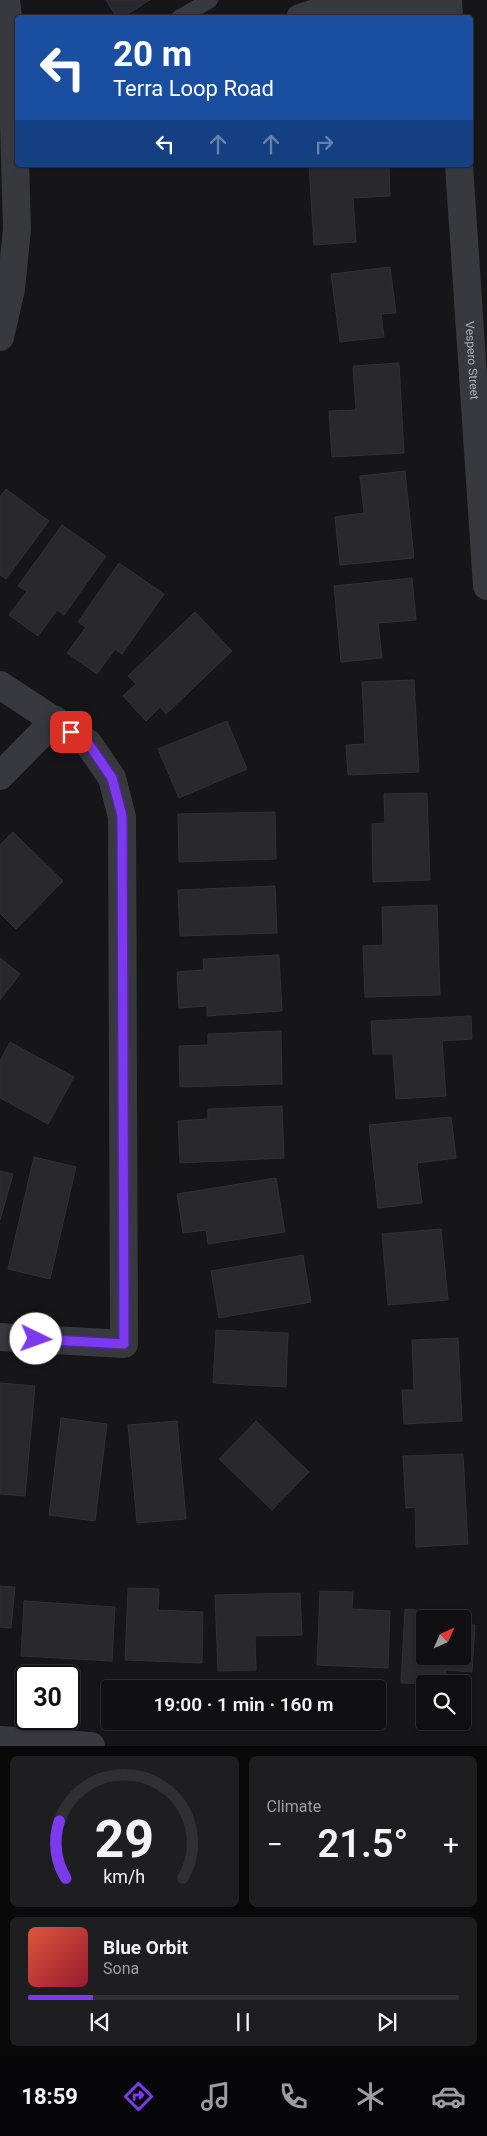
<!DOCTYPE html>
<html lang="en">
<head>
<meta charset="utf-8">
<style>
	:root { --surface:#101013; --page:#1e1e21; --text:#f1f3f6; --muted:#9c9da0; --line:#303033; --accent:#7c3aed }
	body { margin:0; font-family:Roboto,sans-serif; background:var(--page); color:var(--text); height:100vh; display:flex; flex-direction:column; font-size:19px; white-space:nowrap }
	* { box-sizing:border-box; margin:0 }
	p { font-size:16px; color:var(--muted) }
	.icon { flex:none; width:28px; height:28px; fill:none; stroke:currentColor; stroke-width:2; stroke-linecap:round; stroke-linejoin:round }
	.map { position:relative; height:1746px; overflow:hidden }
	.drawer { display:flex; flex-direction:column; gap:10px; padding:10px; background:#09090a; flex:1 }
	.drawer>* { flex:none }
	.banner { position:absolute; left:15px; top:15px; width:458px; height:152px; border-radius:5px; box-shadow:0 1px 4px #0004,0 0 0 1px var(--line); background:#1a4fa0; color:#fff; overflow:hidden }
	.needle { width:32px; rotate:45deg }
	.tools { position:absolute; left:416px; top:1610px; display:grid; gap:10px }
	.tools a { display:grid; place-items:center; width:55px; height:55px; border-radius:5px; background:var(--surface); box-shadow:0 1px 4px #0004,0 0 0 1px var(--line); font-size:25px }
	.speed { position:absolute; left:15px; top:1665px; display:flex; gap:10px; font-size:25px; font-weight:700; text-align:center }
	.speed>* { display:grid; place-content:center; width:65px; height:65px; border-radius:50%; background:var(--surface); box-shadow:0 1px 4px #0004,0 0 0 1px var(--line); line-height:1 }
	.speed .limit { border:2px solid #111; border-radius:8px; background:#fff; color:#111 }
	.pin { position:absolute; display:grid; place-items:center; width:42px; height:42px; color:#fff; margin:-21px; border-radius:10px; box-shadow:0 2px 8px #0006 }
	.me { position:absolute; width:55px; margin:-28px; rotate:93deg; stroke-linejoin:round; filter:drop-shadow(0 0 4px #0008) }
	.turn { display:flex; align-items:center; gap:18px; height:105px; padding:0 15px; font-size:22px }
	.turn .icon { width:65px; height:65px; stroke-width:2.5 }
	.turn b { display:block; font-size:35px; line-height:42px }
	.lanes { display:flex; align-items:center; height:48px; padding:0 15px; background:#0003; justify-content:center; gap:25px; direction:ltr }
	.lanes .off { opacity:.35 }
	.big { font-size:38px; font-weight:600; line-height:1.1 }
	.drawer .tile { flex:1; display:flex; flex-direction:column; justify-content:center; gap:8px; min-width:0; padding:0 18px; border-radius:8px; background:var(--page) }
	.drawer .dial { align-items:center; gap:0 }
	.dial svg { height:130px; overflow:visible; fill:none; stroke:var(--line); stroke-width:7; stroke-linecap:round; text-anchor:middle }
	.dial text { fill:var(--text); stroke:none }
	.song { display:flex; align-items:center; gap:15px }
	.cover { width:60px; height:60px; border-radius:8px; background:linear-gradient(135deg,hsl(10 70% 55%),hsl(350 70% 35%)) }
	.played { height:5px; border-radius:2px; background:linear-gradient(90deg,var(--accent) 15%,var(--line) 15%) }
	.keys { display:flex; justify-content:space-around; direction:ltr }
	.heat { display:flex; justify-content:space-between; align-items:center; font-size:28px; direction:ltr }
	.drawer .tiles { flex:1; display:grid; gap:10px; grid-template-columns:1fr 1fr }
	.tile:last-child { grid-column:span 2 }
	.trip { position:absolute; left:101px; top:1680px; width:285px; height:50px; border-radius:5px; background:var(--surface); box-shadow:0 1px 4px #0004,0 0 0 1px var(--line); font-weight:600; line-height:50px; text-align:center }
	.dock { display:flex; height:80px; justify-content:space-around; align-items:center; background:#060608; color:var(--muted) }
	.dock .icon { width:35px; height:35px }
	.dock .active { color:var(--accent) }
	.dock b { font-size:22px; color:var(--text) }
	.map>svg:first-child { display:block }
	.building { fill:#29292d; stroke:#303035 }
	.lines { fill:none; stroke-linecap:round; stroke-linejoin:round }
	.service { stroke:#37393e; stroke-width:16 }
	.minor { stroke:#37393e; stroke-width:28 }
	.route-casing { stroke:#51269a; stroke-width:12 }
	.route { stroke:#7c3aed; stroke-width:9 }
	.labels { text-anchor:middle; dominant-baseline:central; stroke-width:5; stroke-linejoin:round; paint-order:stroke }
	.street-label { font-size:12px; fill:#a7afba; stroke:#111114 }
</style>
</head>
<body>
<div class="map">
<svg width="487" height="1746" viewBox="0 0 487 1746">
	<rect width="100%" height="100%" fill="#161619"/>
	<path class="building" d="M 106,0 L 150,0 L 121,18 L 117,18 Z
		M 309,165 L 389,165 L 390,196 L 353,198 L 356,242 L 314,245 Z
		M 390,267 L 396,313 L 381,314 L 384,337 L 340,342 L 331,274 Z
		M 399,363 L 404,453 L 332,457 L 329,411 L 356,410 L 353,366 Z
		M 405,471 L 414,558 L 340,565 L 335,517 L 364,513 L 360,476 Z
		M 6,489 L 49,521 L 6,579 L 0,575 L 0,497 Z
		M 62,525 L 106,556 L 64,615 L 57,610 L 38,636 L 9,615 L 27,591 L 18,586 Z
		M 119,563 L 164,594 L 122,654 L 115,649 L 97,674 L 67,653 L 86,627 L 78,622 Z
		M 412,578 L 416,620 L 378,623 L 382,658 L 341,662 L 334,586 Z
		M 195,612 L 232,651 L 166,714 L 160,707 L 146,721 L 123,696 L 136,684 L 128,676 Z
		M 414,680 L 419,772 L 348,775 L 346,745 L 365,744 L 362,682 Z
		M 227,721 L 247,769 L 179,798 L 158,749 Z
		M 427,793 L 430,880 L 373,882 L 372,824 L 385,823 L 384,794 Z
		M 275,812 L 276,859 L 179,862 L 178,814 Z
		M 13,832 L 63,881 L 16,929 L 0,913 L 0,845 Z
		M 275,886 L 277,933 L 180,936 L 178,890 Z
		M 437,905 L 440,995 L 365,997 L 363,946 L 383,945 L 382,907 Z
		M 279,955 L 282,1011 L 207,1016 L 207,1006 L 179,1008 L 177,972 L 204,970 L 203,959 Z
		M 0,958 L 20,974 L 0,1000 Z
		M 471,1016 L 472,1039 L 442,1041 L 446,1096 L 396,1099 L 393,1054 L 373,1054 L 371,1021 Z
		M 281,1031 L 282,1084 L 180,1087 L 179,1046 L 208,1045 L 208,1034 Z
		M 10,1042 L 74,1077 L 48,1124 L 0,1098 L 0,1061 Z
		M 282,1106 L 284,1158 L 180,1163 L 178,1121 L 208,1119 L 208,1109 Z
		M 451,1117 L 456,1158 L 417,1163 L 422,1203 L 378,1208 L 369,1125 Z
		M 34,1157 L 76,1167 L 50,1279 L 8,1269 Z
		M 0,1171 L 13,1174 L 0,1220 Z
		M 276,1178 L 285,1232 L 208,1244 L 206,1230 L 183,1233 L 177,1194 Z
		M 441,1229 L 448,1300 L 388,1305 L 382,1234 Z
		M 303,1255 L 311,1302 L 219,1318 L 211,1271 Z
		M 216,1330 L 288,1333 L 286,1387 L 213,1383 Z
		M 458,1338 L 462,1421 L 404,1424 L 402,1390 L 414,1390 L 412,1340 Z
		M 0,1383 L 35,1386 L 25,1496 L 0,1494 Z
		M 61,1418 L 107,1424 L 95,1521 L 49,1515 Z
		M 177,1421 L 186,1519 L 137,1523 L 128,1425 Z
		M 256,1421 L 309,1472 L 272,1510 L 219,1459 Z
		M 463,1454 L 468,1544 L 416,1547 L 415,1507 L 406,1508 L 403,1456 Z
		M 0,1586 L 15,1587 L 11,1628 L 0,1627 Z
		M 128,1588 L 159,1589 L 158,1610 L 203,1612 L 202,1663 L 125,1660 Z
		M 320,1591 L 353,1592 L 352,1609 L 390,1611 L 388,1668 L 317,1665 Z
		M 300,1593 L 302,1635 L 255,1636 L 256,1670 L 218,1671 L 215,1595 Z
		M 24,1601 L 115,1607 L 112,1661 L 21,1656 Z
		M 405,1609 L 437,1612 L 436,1619 L 425,1619 L 425,1656 L 462,1656 L 462,1624 L 475,1625 L 472,1672 L 446,1670 L 445,1684 L 401,1683 Z"/>
	<g class="lines">
		<path class="service" d="M 179,18 L 210,0"/>
		<g class="minor">
			<path d="M 448,0 L 449,18"/>
			<path d="M 300,18 C 344,2 389,2 435,0"/>
			<path id="s1" d="M 459,165 L 487,586"/>
			<path d="M 0,337 L 11,289 L 17,229 L 12,55 L 6,0"/>
			<path d="M 0,685 L 88,743 L 112,778 L 122,817 L 124,1344 L 0,1337"/>
			<path d="M 0,776 L 55,720"/>
			<path d="M 0,1740 L 91,1746"/>
		</g>
	</g>
	<g class="lines">
		<g class="route-casing">
			<path id="route" d="M 36,1339 L 124,1344 L 122,816 L 112,778 L 88,743 L 71,732"/>
		</g>
		<use href="#route" class="route"/>
	</g>
	<g class="labels">
		<g class="street-label">
			<text stroke="none"><textPath href="#s1" startOffset="196">Vespero Street</textPath></text>
		</g>
	</g>
</svg>
<div class="tools">
<a><svg class="needle" viewBox="-14 -14 28 28"><path d="M0-13l5 13h-10z" fill="#e53935"/><path d="M0 13l5-13h-10z" fill="#9c9da0"/></svg></a>
<a><svg class="icon" aria-label="search" viewBox="0 0 24 24"><circle cx="10" cy="10" r="6"/><path d="M15 15l6 6"/></svg></a>
</div>
<div class="speed"><div class="limit">30</div></div>
<div class="pin" style="left:71px;top:732px;background:#d93025"><svg class="icon" aria-label="arrive" viewBox="0 0 24 24"><path d="M6 21V4h12l-3 4 3 4H6"/></svg></div>
<svg class="me" style="left:36px;top:1339px" viewBox="-20 -20 40 40"><circle r="19" fill="#fff"/><path d="M0-13L10 11 0 6-10 11z" fill="#7c3aed"/></svg>
<div class="trip">19:00 · 1 min · 160 m</div>
<div class="banner">
<div class="turn"><svg class="icon" aria-label="left" viewBox="0 0 24 24"><path d="M17 20v-9H6M10 6l-5 5 5 5"/></svg><div><b>20 m</b>Terra Loop Road</div></div>
<div class="lanes"><svg class="icon" aria-label="left" viewBox="0 0 24 24"><path d="M17 20v-9H6M10 6l-5 5 5 5"/></svg><svg class="icon off" aria-label="ahead" viewBox="0 0 24 24"><path d="M12 20V5M6 11l6-6 6 6"/></svg><svg class="icon off" aria-label="ahead" viewBox="0 0 24 24"><path d="M12 20V5M6 11l6-6 6 6"/></svg><svg class="icon off" aria-label="right" viewBox="0 0 24 24"><path d="M7 20v-9h11M14 6l5 5-5 5"/></svg></div>
</div>
</div>
<section class="drawer">
<div class="tiles">
<div class="tile dial"><svg viewBox="0 0 100 80">
<path d="M14 69A42 42 0 1 1 86 69"/>
<path d="M14 69A42 42 0 0 1 10 34" stroke="#7c3aed"/>
<text x="50" y="56" font-size="32" font-weight="700">29</text>
<text x="50" y="72" font-size="11">km/h</text>
</svg></div>
<div class="tile"><p>Climate</p>
<div class="heat"><a>−</a><b class="big">21.5°</b><a>+</a></div>
</div>
<div class="tile">
<div class="song"><i class="cover"></i><div><b>Blue Orbit</b><p>Sona</p></div></div>
<div class="played"></div>
<div class="keys"><svg class="icon" aria-label="previous" viewBox="0 0 24 24"><path d="M18 5L8 12l10 7zM5 5v14"/></svg><svg class="icon" aria-label="pause" viewBox="0 0 24 24"><path d="M8 5v14M16 5v14"/></svg><svg class="icon" aria-label="next" viewBox="0 0 24 24"><path d="M6 5l10 7-10 7zM19 5v14"/></svg></div>
</div>
</div>
</section>
<nav class="dock">
<b>18:59</b>
<svg class="icon active" aria-label="directions" viewBox="0 0 24 24"><path d="M12 3l9 9-9 9-9-9zM9 14v-3h6M13 9l2 2-2 2"/></svg>
<svg class="icon" aria-label="music" viewBox="0 0 24 24"><path d="M9 18V5l10-2v13"/><circle cx="6" cy="18" r="3"/><circle cx="16" cy="16" r="3"/></svg>
<svg class="icon" aria-label="phone" viewBox="0 0 24 24"><path d="M5 4h4l2 5-3 2q2 4 5 5l2-3 5 2v4C11 20 4 13 5 4z"/></svg>
<svg class="icon" aria-label="climate" viewBox="0 0 24 24"><path d="M12 3v18M4 7l16 10M4 17L20 7"/></svg>
<svg class="icon" aria-label="car" viewBox="0 0 24 24"><path d="M5 17H2v-5l4-1 3-4h7l3 4 3 1v5h-3M9 17h6M6 11h13"/><circle cx="7" cy="17" r="2"/><circle cx="17" cy="17" r="2"/></svg>
</nav>
</body>
</html>
